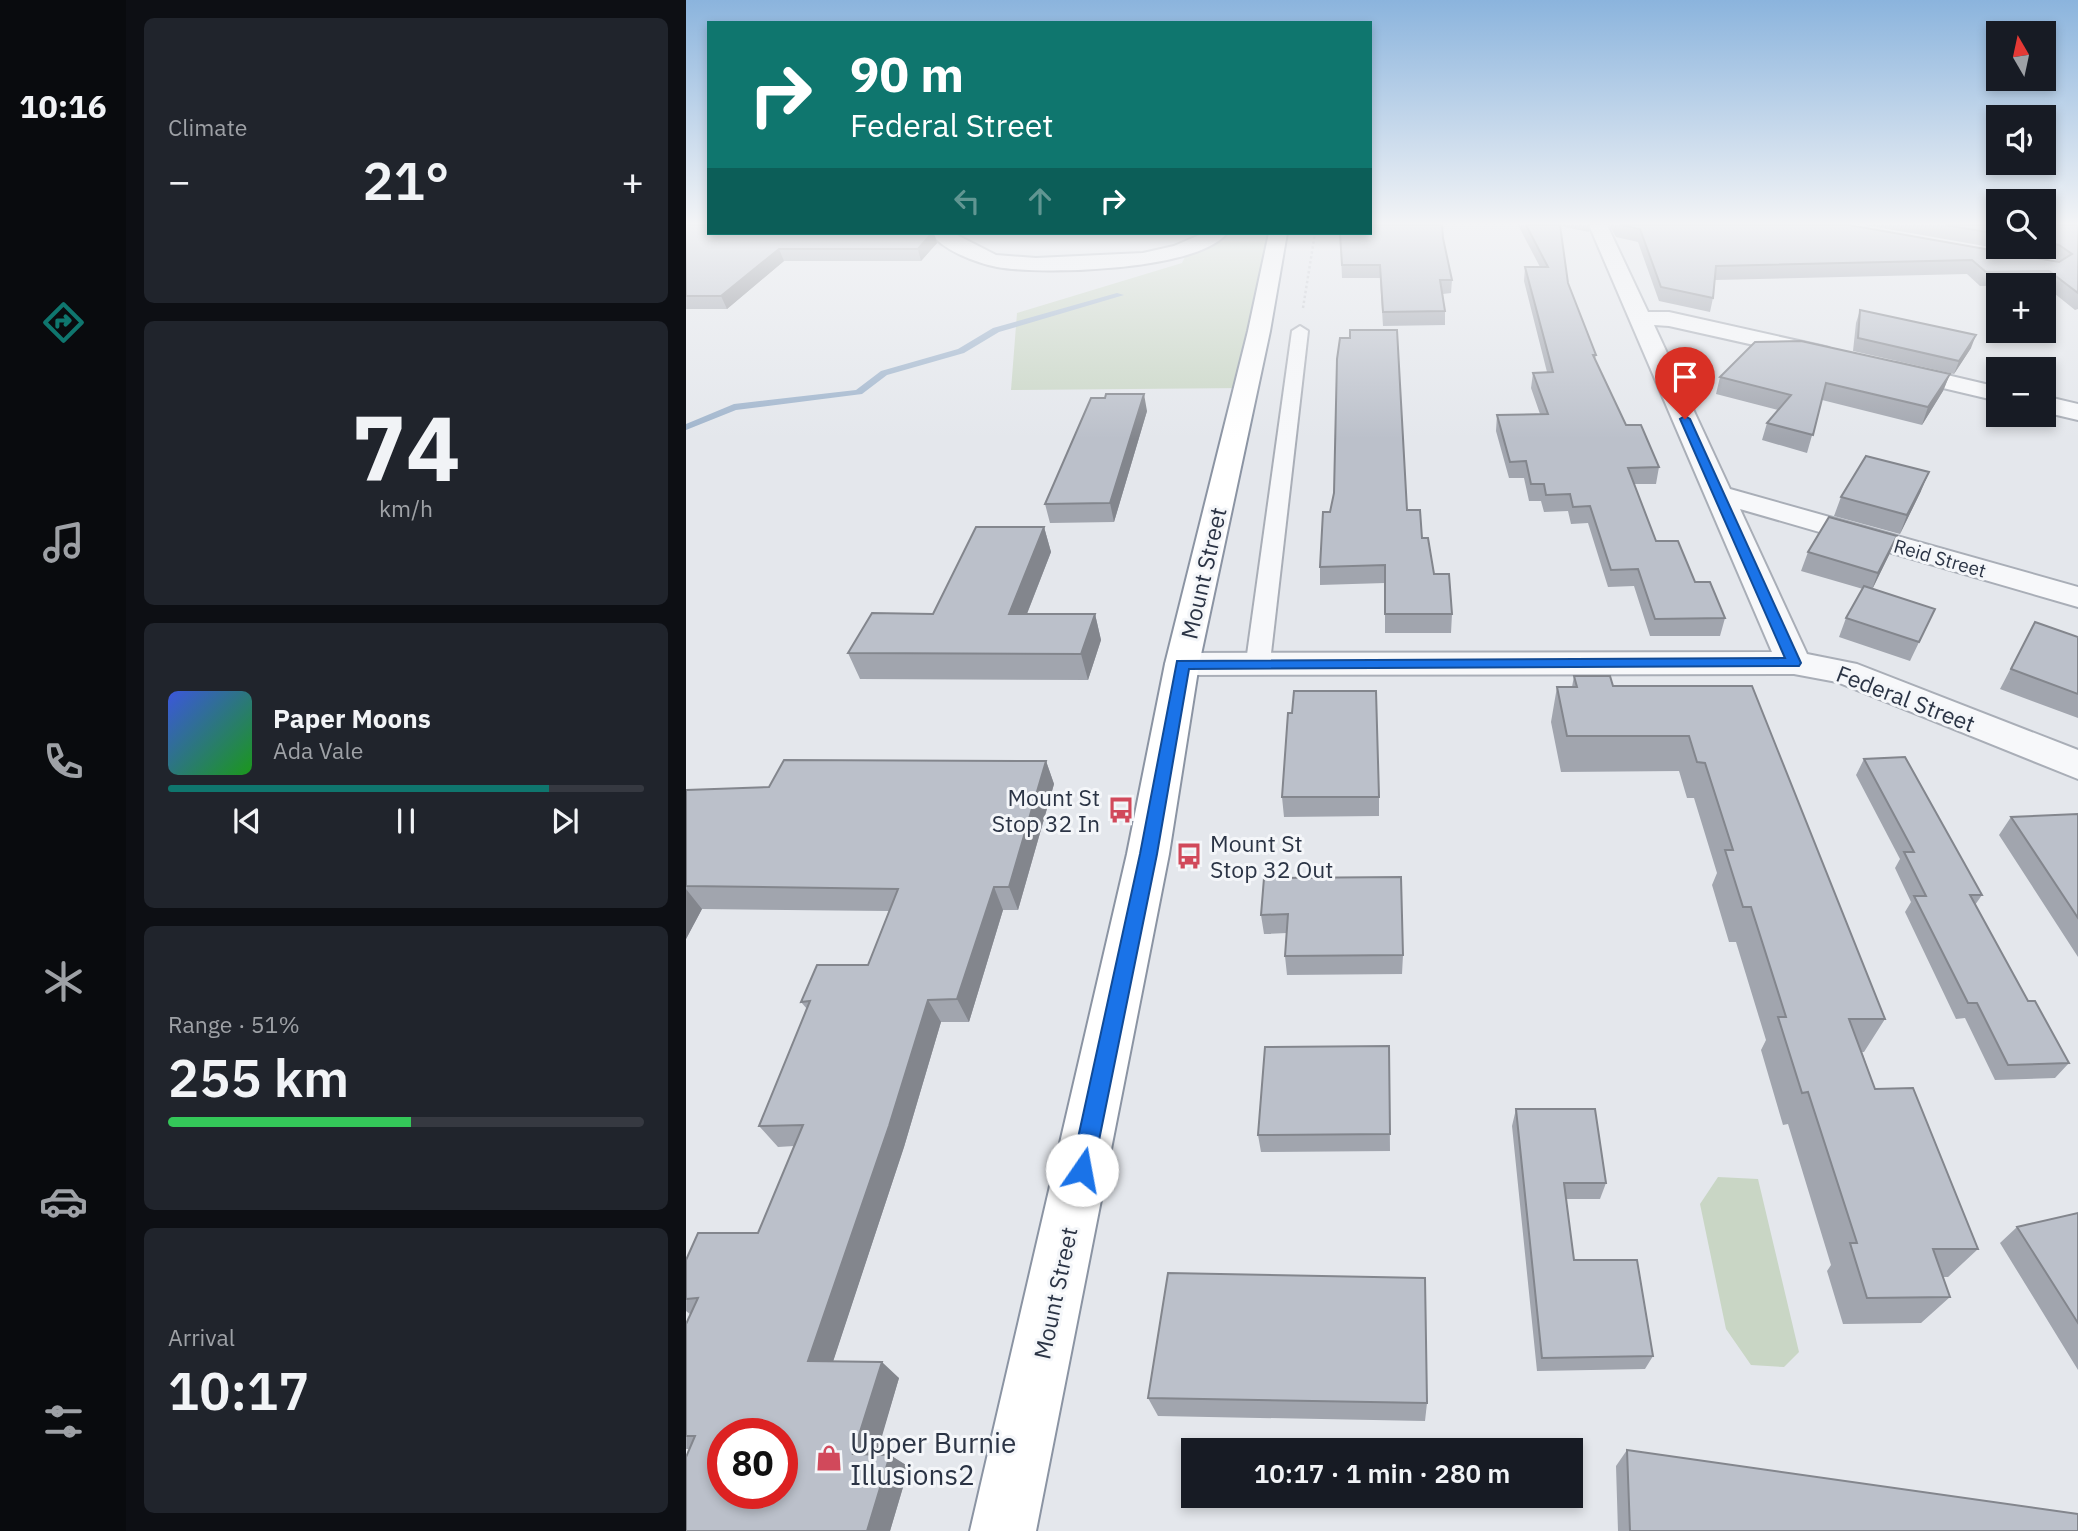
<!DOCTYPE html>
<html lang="en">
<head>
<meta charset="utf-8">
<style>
	:root { --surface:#171b24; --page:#20242c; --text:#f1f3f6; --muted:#9ea1a6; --line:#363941; --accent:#0f766e }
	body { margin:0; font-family:"IBM Plex Sans",sans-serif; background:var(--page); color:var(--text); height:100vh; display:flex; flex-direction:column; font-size:26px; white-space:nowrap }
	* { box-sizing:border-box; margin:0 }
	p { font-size:23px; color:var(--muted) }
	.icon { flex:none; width:38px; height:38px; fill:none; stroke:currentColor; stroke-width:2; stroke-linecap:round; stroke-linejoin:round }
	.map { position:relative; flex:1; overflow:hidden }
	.drawer { display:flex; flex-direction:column; gap:18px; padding:18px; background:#0d0f14; width:560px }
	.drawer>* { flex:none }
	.top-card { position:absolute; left:21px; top:21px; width:665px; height:214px; border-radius:0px; box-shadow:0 4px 10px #0003; background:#0f766e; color:#fff; overflow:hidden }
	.needle { width:46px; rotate:351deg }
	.fabs { position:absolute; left:1300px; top:21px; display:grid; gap:14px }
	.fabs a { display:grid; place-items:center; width:70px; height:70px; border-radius:0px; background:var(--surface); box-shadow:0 4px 10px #0003; font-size:35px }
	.speed { position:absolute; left:21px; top:1418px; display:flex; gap:14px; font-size:35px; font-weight:700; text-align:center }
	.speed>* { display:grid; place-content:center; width:91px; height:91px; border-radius:50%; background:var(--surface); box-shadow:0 4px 10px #0003; line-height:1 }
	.speed .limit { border:10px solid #d22; background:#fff; color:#111 }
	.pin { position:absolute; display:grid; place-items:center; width:60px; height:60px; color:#fff; margin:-72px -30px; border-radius:50% 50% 50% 0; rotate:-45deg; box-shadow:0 0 7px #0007 }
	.pin .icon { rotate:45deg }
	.me { position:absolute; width:77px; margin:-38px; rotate:12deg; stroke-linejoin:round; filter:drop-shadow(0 0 5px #0008) }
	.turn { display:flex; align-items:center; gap:24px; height:147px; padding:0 28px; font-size:32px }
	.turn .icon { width:91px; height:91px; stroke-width:2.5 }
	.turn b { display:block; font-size:49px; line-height:60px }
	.lanes { display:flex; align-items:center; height:66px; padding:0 28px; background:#0003; justify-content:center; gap:35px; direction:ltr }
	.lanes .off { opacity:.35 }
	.big { font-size:52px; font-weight:600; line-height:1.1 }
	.drawer .card { flex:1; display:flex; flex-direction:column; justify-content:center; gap:10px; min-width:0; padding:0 24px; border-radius:10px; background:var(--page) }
	.drawer .dial { align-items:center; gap:0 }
	.dial b { font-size:91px; line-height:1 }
	.song { display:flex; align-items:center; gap:21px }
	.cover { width:84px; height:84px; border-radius:10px; background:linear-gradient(135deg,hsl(230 70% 55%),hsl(120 70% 35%)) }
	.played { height:7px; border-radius:4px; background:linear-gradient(90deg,var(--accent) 80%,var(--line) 80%) }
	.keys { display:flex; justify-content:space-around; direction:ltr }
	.heat { display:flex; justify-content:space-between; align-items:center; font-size:38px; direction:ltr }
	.charge { height:10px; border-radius:5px; background:linear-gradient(90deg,#34c759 51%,var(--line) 0) }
	.trip { position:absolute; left:495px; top:1438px; width:402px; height:70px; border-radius:0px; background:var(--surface); box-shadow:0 4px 10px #0003; font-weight:600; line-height:70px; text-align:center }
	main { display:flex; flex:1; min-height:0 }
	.tab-bar { display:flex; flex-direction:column; width:126px; justify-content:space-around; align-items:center; background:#090b0e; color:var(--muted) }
	.tab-bar .icon { width:49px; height:49px }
	.tab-bar .current { color:var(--accent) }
	.tab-bar b { font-size:32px; color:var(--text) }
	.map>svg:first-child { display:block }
	.green { fill:#c9d6c5 }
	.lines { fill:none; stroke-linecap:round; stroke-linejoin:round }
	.stream { fill:#9fb4cc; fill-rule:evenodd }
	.lane-casing { stroke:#a9aeb7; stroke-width:4 }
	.street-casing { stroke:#a9aeb7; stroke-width:4 }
	.highway-casing { stroke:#8b94a3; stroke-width:4 }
	.path { stroke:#c2c5cb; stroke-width:2.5; stroke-dasharray:2.5 2.5; stroke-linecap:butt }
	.lane { fill:#f7f8fa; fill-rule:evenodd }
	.street { fill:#f7f8fa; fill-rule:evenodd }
	.highway { fill:#fff; fill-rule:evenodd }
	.wall { fill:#a1a5ae }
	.shaded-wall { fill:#83868d }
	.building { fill:#bbc0ca; stroke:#83868d; stroke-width:2; fill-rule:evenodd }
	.route { fill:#1a73e8; stroke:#114b97; stroke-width:2 }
	.labels { text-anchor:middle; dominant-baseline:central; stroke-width:6; stroke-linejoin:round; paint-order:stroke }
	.far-street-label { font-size:19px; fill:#2b3445; stroke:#f4f6f9 }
	.street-label { font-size:23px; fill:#2b3445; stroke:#f4f6f9 }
	.poi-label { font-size:23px; fill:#2b3445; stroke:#f4f6f9; text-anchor:end }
	.near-poi-label { font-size:28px; fill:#2b3445; stroke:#f4f6f9; text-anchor:start }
</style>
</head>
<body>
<main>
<nav class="tab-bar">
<b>10:16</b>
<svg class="icon current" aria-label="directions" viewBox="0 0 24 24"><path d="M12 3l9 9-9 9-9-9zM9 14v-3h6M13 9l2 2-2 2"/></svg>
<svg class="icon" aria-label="music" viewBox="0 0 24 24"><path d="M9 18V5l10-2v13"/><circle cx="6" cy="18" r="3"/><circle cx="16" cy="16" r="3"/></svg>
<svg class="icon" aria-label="phone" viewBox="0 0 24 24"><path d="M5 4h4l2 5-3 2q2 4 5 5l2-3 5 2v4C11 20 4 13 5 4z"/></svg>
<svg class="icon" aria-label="climate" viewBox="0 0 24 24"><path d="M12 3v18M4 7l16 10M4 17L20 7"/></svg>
<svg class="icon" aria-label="car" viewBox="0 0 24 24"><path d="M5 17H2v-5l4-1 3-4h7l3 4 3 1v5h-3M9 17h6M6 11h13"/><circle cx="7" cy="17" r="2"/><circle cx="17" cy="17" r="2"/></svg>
<svg class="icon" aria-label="filters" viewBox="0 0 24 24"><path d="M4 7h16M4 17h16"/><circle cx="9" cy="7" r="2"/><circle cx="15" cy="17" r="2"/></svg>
</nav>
<section class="drawer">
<div class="card"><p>Climate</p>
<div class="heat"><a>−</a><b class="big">21°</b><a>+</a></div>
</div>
<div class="card dial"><b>74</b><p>km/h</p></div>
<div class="card">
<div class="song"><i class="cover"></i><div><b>Paper Moons</b><p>Ada Vale</p></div></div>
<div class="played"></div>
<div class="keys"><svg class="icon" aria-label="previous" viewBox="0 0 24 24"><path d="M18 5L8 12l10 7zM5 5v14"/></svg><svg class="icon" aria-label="pause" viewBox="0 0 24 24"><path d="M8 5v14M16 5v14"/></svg><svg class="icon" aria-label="next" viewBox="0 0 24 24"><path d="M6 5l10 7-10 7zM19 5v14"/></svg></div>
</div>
<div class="card"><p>Range · 51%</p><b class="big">255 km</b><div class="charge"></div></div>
<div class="card"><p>Arrival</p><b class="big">10:17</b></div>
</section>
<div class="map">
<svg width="1392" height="1531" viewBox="0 0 1392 1531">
	<rect width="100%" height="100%" fill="#e4e7ec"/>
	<path class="green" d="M 511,233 L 592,233 L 560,388 L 325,390 L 331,313 L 496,263 Z
		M 1032,1177 L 1072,1179 L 1113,1352 L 1098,1367 L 1065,1365 L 1040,1329 L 1014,1204 Z"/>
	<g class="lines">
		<path class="stream" d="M 431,293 L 438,295 L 313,332 L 278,353 L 201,375 L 176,394 L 50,410 L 0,430 L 0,424 L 48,404 L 170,390 L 195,371 L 272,349 L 307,328 Z"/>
		<g class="lane-casing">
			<path id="lane" d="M 614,326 L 622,331 L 584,662 L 580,667 L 564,667 L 560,662 L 606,331 Z"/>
		</g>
		<g class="street-casing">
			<path id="street" d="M 903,225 L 921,225 L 962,312 L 983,312 L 1135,346 L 1143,348 L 1147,353 L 1143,358 L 1135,360 L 983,326 L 968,325 L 1044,489 L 1392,587 L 1392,607 L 1054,509 L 1121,654 L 1171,664 L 1392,750 L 1392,779 L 1151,682 L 1108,674 L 496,675 L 484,672 L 479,664 L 484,656 L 496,653 L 1086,652 Z
				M 245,233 L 267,233 L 310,255 L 350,258 L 457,253 L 488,246 L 518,233 L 541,233 C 512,271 356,275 311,267 C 291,263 256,250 245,233 Z
				M 1210,363 L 1312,387 L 1312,401 L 1202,375 L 1198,370 L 1202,365 Z
				M 1358,396 L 1392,404 L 1392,420 L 1358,412 Z"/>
		</g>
		<g class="highway-casing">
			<path id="highway" d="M 583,233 L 601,233 L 584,331 L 513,664 L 483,854 L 350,1531 L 284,1531 L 441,854 L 479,664 L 562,331 Z"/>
		</g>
		<path class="path" d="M 617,308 L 629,233"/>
		<use href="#lane" class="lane"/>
		<use href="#street" class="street"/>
		<use href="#highway" class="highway"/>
	</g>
	<path class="wall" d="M 0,225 L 251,243 L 235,261 L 98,261 L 41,309 L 0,309 Z
		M 832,225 L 904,225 L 903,232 L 874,226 L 882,283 L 910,355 L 909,359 L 940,425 L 973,467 L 970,484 L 948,484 L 970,541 L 1009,582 L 1039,618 L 1034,636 L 964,636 L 948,586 L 922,587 L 902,523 L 885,524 L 882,511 L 858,512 L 855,501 L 843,501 L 838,478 L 823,478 L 810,431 L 811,415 L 854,414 L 845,388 L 847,373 L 861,372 L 838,281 L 839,267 L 854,267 Z
		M 923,225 L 1163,225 L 1371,261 L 1367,258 L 1179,225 L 1312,225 L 1312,247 L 1358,247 L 1358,225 L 1392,225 L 1392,309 L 1389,310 L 1358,285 L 1294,286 L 1281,274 L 1029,280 L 1027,298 L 1024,312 L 973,301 L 952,242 L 930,237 Z
		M 654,233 L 757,238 L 766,280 L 765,293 L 757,294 L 759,311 L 759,325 L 697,326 L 694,278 L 656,278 Z
		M 1174,310 L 1285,348 L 1268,374 L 1167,351 L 1170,323 Z
		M 1264,374 L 1257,391 L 1236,425 L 1136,400 L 1121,453 L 1076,440 L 1081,423 L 1092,410 L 1030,394 L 1034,377 Z
		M 419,398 L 461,411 L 428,522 L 364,523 L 359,504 Z
		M 1235,491 L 1214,534 L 1148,516 L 1155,497 Z
		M 648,493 L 721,510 L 736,538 L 748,574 L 766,614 L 765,633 L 699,633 L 699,583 L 634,585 L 634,567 Z
		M 358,527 L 365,552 L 341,614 L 409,614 L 415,640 L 402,680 L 174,679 L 162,653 L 247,614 Z
		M 1211,536 L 1203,555 L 1186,589 L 1249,609 L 1224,661 L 1153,637 L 1160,618 L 1177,589 L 1115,571 L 1122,552 Z
		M 1349,622 L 1392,637 L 1392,718 L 1314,689 Z
		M 888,676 L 927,686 L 1066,686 L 1199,1019 L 1178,1052 L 1176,1052 L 1189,1089 L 1292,1249 L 1262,1277 L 1257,1277 L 1264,1297 L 1235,1323 L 1157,1324 L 1141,1271 L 1145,1265 L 1102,1124 L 1097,1125 L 1075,1050 L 1080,1040 L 1050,942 L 1043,942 L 1026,885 L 1031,873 L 1008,798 L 1001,798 L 993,771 L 875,772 L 865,722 L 871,687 L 886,687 Z
		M 1178,759 L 1296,895 L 1289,905 L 1342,1001 L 1383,1063 L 1369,1078 L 1309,1080 L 1279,1018 L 1270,1019 L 1219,912 L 1225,902 L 1209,868 L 1214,859 L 1170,775 Z
		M 360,761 L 368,784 L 332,910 L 317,910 L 283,1022 L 255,1022 L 218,1147 L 147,1361 L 213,1378 L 190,1454 L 204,1455 L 223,1467 L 204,1531 L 0,1531 L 3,1449 L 0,1449 L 0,1324 L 4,1314 L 0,1311 L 0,1260 L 72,1233 L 108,1146 L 92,1147 L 73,1126 L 121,1009 L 115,1002 L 182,965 L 203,911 L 16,909 L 0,939 L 0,790 L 83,787 Z
		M 596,797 L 693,797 L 693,816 L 598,817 Z
		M 1392,814 L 1392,957 L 1313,835 L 1325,817 Z
		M 578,878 L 717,955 L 716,974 L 601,975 L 599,956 L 601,933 L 578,934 L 575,915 Z
		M 703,1046 L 704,1151 L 575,1152 L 572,1135 Z
		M 830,1109 L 920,1183 L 914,1199 L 880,1199 L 888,1260 L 967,1356 L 959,1369 L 851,1371 L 826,1126 Z
		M 1392,1213 L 1392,1370 L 1314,1243 L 1331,1227 Z
		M 462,1398 L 741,1403 L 739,1421 L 472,1416 Z
		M 941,1450 L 1392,1531 L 932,1531 L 930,1466 Z"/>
	<path class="shaded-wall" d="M 246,233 L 248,233 L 251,243 L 235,261 L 232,249 Z
		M 93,249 L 98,261 L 41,309 L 35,296 Z
		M 1290,335 L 1285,348 L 1268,374 L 1273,361 Z
		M 1264,374 L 1257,391 L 1236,425 L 1242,407 Z
		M 458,394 L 461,411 L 428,522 L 424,503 Z
		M 1243,472 L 1235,491 L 1214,534 L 1221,515 Z
		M 358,527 L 365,552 L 331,639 L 323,614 Z
		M 1211,536 L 1203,555 L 1185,592 L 1192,573 Z
		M 409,614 L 415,640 L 402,680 L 395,654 Z
		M 360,761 L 368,784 L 332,910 L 323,887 Z
		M 308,887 L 317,910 L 283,1022 L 271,999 Z
		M 0,889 L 16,909 L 0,939 Z
		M 242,1000 L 255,1022 L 218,1147 L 142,1377 L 122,1361 Z
		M 196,1362 L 213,1378 L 187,1467 L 167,1454 Z
		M 204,1455 L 223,1467 L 204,1531 L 181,1531 Z"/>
	<path class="building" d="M 0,225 L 23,225 L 23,233 L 246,233 L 232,249 L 93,249 L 35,296 L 0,296 Z
		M 684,225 L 756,225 L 757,238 L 766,280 L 754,280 L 759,311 L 697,312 L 694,265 L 656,265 L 654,233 L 684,233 Z
		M 840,225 L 874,225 L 882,283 L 910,355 L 907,355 L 940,425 L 955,425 L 973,467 L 942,468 L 970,541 L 992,541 L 1009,582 L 1024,582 L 1039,618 L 969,619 L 952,569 L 925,570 L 904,506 L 887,507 L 884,494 L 860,495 L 858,484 L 845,484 L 840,461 L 824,462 L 811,415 L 862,414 L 847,373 L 867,372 L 839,267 L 862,267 Z
		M 936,225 L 1163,225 L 1373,262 L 1386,254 L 1373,245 L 1358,242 L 1358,225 L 1392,225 L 1392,293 L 1363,271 L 1300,272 L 1286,260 L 1030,266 L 1027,298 L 975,287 L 954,229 Z
		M 1259,225 L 1312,225 L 1312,234 Z
		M 1174,310 L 1290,335 L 1273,361 L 1172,338 Z
		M 664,330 L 711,330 L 721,510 L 734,510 L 736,538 L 742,538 L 748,574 L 763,574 L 766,614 L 699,614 L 699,565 L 634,567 L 637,512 L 644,512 L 648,493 L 651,359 L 654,338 L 664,338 Z
		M 1115,341 L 1264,374 L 1242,407 L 1140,383 L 1127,435 L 1081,423 L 1105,395 L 1034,377 L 1069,342 Z
		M 420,394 L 458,394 L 424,503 L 359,504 L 405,398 L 419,398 Z
		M 1180,456 L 1243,472 L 1221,515 L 1155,497 Z
		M 1143,517 L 1211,536 L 1192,573 L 1122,552 Z
		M 290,527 L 358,527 L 323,614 L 409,614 L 395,654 L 162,653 L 186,613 L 247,614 Z
		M 1178,586 L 1249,609 L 1233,642 L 1160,618 Z
		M 1349,622 L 1392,637 L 1392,694 L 1325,669 Z
		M 888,676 L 924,676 L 927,686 L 1066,686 L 1199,1019 L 1163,1019 L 1189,1089 L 1227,1088 L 1292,1249 L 1247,1249 L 1264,1297 L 1181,1298 L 1164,1243 L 1171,1243 L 1122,1092 L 1116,1093 L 1092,1017 L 1100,1017 L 1065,907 L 1057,907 L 1039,850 L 1047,850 L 1019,763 L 1011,762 L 1003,736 L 881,736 L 871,687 L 891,687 Z
		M 608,691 L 690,691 L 693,797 L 596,797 L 602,713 L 606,713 Z
		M 1219,757 L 1296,895 L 1284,895 L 1342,1001 L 1349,1001 L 1383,1063 L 1322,1065 L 1291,1003 L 1282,1003 L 1228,896 L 1240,896 L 1218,852 L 1228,852 L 1178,759 Z
		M 98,760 L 360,761 L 323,887 L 308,887 L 271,999 L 242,1000 L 203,1126 L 122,1361 L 196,1362 L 167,1454 L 204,1455 L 181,1531 L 0,1531 L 0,1457 L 9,1436 L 0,1436 L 0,1324 L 12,1298 L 0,1299 L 0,1260 L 12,1233 L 72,1233 L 117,1125 L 73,1126 L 124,1001 L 115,1002 L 131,965 L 182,965 L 212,889 L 0,886 L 0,790 L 83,787 ZM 37,1433 L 96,1433 L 96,1493 L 37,1493 Z
		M 1392,814 L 1392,918 L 1325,817 Z
		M 715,877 L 717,955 L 599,956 L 602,914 L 575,915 L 578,878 Z
		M 703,1046 L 704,1134 L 572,1135 L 579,1047 Z
		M 830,1109 L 909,1109 L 920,1183 L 878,1183 L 888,1260 L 951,1260 L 967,1356 L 856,1358 Z
		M 1392,1213 L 1392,1323 L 1331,1227 Z
		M 482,1273 L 739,1278 L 741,1403 L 462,1398 Z
		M 941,1450 L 1392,1514 L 1392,1531 L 944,1531 Z"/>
	<linearGradient id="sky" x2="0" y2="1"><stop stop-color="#8bb4dd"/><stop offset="0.51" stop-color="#f3f4f6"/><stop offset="1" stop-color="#f3f4f6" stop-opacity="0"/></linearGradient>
	<rect width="1392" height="439" fill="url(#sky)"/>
	<path class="route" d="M 999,416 L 1004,419 L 1115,663 L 1113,666 L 503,669 L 471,854 L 407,1170 L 404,1178 L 396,1181 L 388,1178 L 385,1170 L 454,854 L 491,661 L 1099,658 L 994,419 Z"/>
	<defs>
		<g id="bus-bare" transform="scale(2.1)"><path d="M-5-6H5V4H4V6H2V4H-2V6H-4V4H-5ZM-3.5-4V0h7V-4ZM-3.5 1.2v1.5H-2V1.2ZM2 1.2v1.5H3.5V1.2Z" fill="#d1495b" stroke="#f4f6f9" stroke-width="2.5" paint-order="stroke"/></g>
		<g id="shop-bare" transform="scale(2.1)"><path d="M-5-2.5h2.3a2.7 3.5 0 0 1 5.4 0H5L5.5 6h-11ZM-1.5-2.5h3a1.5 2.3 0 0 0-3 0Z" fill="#d1495b" stroke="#f4f6f9" stroke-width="2.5" paint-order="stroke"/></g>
	</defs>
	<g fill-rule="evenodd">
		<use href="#bus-bare" x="435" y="810"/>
		<use href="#bus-bare" x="503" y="856"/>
		<use href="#shop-bare" x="143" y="1458"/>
	</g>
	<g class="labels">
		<g class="far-street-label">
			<text transform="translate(1254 558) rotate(16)">Reid Street</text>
		</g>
		<g class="street-label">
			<text transform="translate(517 573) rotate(-77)">Mount Street</text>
			<text transform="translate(1220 698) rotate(21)">Federal Street</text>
			<text transform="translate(369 1293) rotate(-78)">Mount Street</text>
		</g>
		<g class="poi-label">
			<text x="414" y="797">Mount St<tspan x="414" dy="26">Stop 32 In</tspan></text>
			<text x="524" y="843" text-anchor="start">Mount St<tspan x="524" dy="26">Stop 32 Out</tspan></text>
		</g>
		<g class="near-poi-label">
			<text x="164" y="1442">Upper Burnie<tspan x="164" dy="32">Illusions2</tspan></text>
		</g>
	</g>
</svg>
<div class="fabs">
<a><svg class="needle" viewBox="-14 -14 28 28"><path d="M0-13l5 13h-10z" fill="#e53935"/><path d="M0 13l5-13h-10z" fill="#9ea1a6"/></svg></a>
<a><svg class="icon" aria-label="sound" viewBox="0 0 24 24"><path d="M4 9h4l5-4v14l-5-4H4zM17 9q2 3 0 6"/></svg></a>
<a><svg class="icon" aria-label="search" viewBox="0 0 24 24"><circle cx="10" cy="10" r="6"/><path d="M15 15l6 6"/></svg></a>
<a>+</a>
<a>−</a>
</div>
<div class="speed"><div class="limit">80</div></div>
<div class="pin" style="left:999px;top:419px;background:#d93025"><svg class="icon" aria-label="arrive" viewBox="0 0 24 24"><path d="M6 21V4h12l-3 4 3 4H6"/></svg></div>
<svg class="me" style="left:396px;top:1170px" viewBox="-20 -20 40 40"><circle r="19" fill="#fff"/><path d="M0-13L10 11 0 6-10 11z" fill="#1a73e8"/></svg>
<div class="trip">10:17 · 1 min · 280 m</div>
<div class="top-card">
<div class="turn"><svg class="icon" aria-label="right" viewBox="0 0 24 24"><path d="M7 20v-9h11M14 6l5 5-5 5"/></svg><div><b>90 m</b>Federal Street</div></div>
<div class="lanes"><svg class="icon off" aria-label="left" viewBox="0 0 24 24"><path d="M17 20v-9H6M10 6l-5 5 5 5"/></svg><svg class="icon off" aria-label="ahead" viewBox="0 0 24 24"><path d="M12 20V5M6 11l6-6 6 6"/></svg><svg class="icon" aria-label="right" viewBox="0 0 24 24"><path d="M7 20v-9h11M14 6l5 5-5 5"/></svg></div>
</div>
</div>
</main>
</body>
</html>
